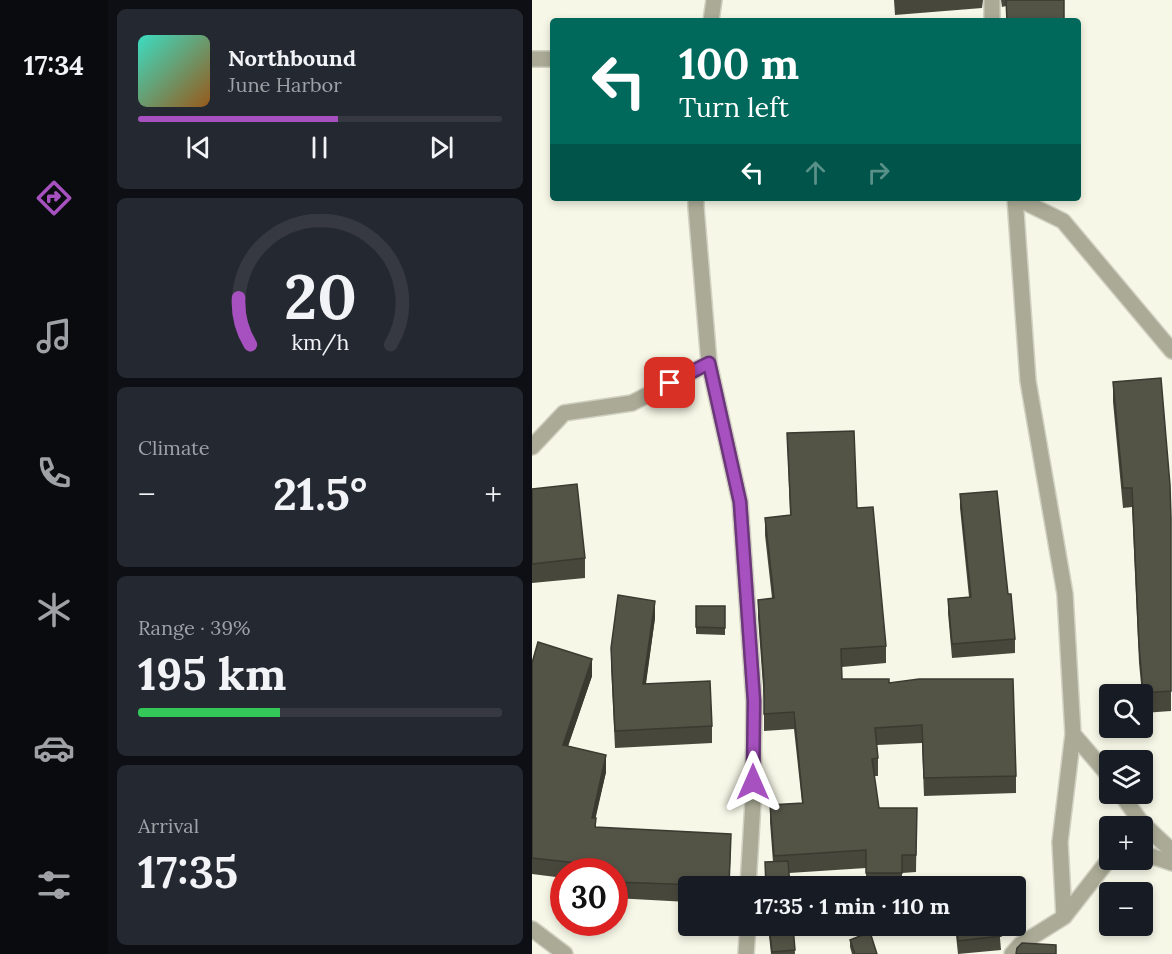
<!DOCTYPE html>
<html lang="en">
<head>
<meta charset="utf-8">
<style>
	:root { --surface:#171b24; --page:#242831; --text:#f1f3f6; --muted:#9ea1a6; --line:#363941; --accent:#a651bf }
	body { margin:0; font-family:Lora,serif; background:var(--page); color:var(--text); height:100vh; display:flex; flex-direction:column; font-size:22px; white-space:nowrap }
	* { box-sizing:border-box; margin:0 }
	p { font-size:20px; color:var(--muted) }
	.icon { flex:none; width:33px; height:33px; fill:none; stroke:currentColor; stroke-width:2; stroke-linecap:round; stroke-linejoin:round }
	.map { position:relative; flex:1; overflow:hidden }
	.panel { display:flex; flex-direction:column; gap:9px; padding:9px; background:#0d0f14; width:424px }
	.panel>* { flex:none }
	.banner { position:absolute; left:18px; top:18px; width:531px; height:183px; border-radius:6px; box-shadow:0 3px 9px #0003; background:#00695c; color:#fff; overflow:hidden }
	.controls { position:absolute; left:567px; top:684px; display:grid; gap:12px }
	.controls a { display:grid; place-items:center; width:54px; height:54px; border-radius:6px; background:var(--surface); box-shadow:0 3px 9px #0003; font-size:30px }
	.speed { position:absolute; left:18px; top:858px; display:flex; gap:12px; font-size:30px; font-weight:700; text-align:center }
	.speed>* { display:grid; place-content:center; width:78px; height:78px; border-radius:50%; background:var(--surface); box-shadow:0 3px 9px #0003; line-height:1 }
	.speed .limit { border:9px solid #d22; background:#fff; color:#111 }
	.pin { position:absolute; display:grid; place-items:center; width:51px; height:51px; color:#fff; margin:-26px; border-radius:12px; box-shadow:0 3px 9px #0006 }
	.me { position:absolute; width:66px; margin:-33px; rotate:0deg; stroke-linejoin:round; filter:drop-shadow(0 0 4px #0008) }
	.turn { display:flex; align-items:center; gap:21px; height:126px; padding:0 30px; font-size:27px }
	.turn .icon { width:78px; height:78px; stroke-width:2.5 }
	.turn b { display:block; font-size:42px; line-height:51px }
	.lanes { display:flex; align-items:center; height:57px; padding:0 30px; background:#0003; justify-content:center; gap:30px; direction:ltr }
	.lanes .off { opacity:.35 }
	.big { font-size:45px; font-weight:700; line-height:1.1 }
	.panel .card { flex:1; display:flex; flex-direction:column; justify-content:center; gap:9px; min-width:0; padding:0 21px; border-radius:9px; background:var(--page) }
	.panel .dial { align-items:center; gap:0 }
	.dial svg { height:156px; overflow:visible; fill:none; stroke:var(--line); stroke-width:7; stroke-linecap:round; text-anchor:middle }
	.dial text { fill:var(--text); stroke:none }
	.song { display:flex; align-items:center; gap:18px }
	.cover { width:72px; height:72px; border-radius:9px; background:linear-gradient(135deg,hsl(170 70% 55%),hsl(30 70% 35%)) }
	.played { height:6px; border-radius:3px; background:linear-gradient(90deg,var(--accent) 55%,var(--line) 55%) }
	.keys { display:flex; justify-content:space-around; direction:ltr }
	.heat { display:flex; justify-content:space-between; align-items:center; font-size:33px; direction:ltr }
	.charge { height:9px; border-radius:4px; background:linear-gradient(90deg,#34c759 39%,var(--line) 0) }
	.trip { position:absolute; left:146px; top:876px; width:348px; height:60px; border-radius:6px; background:var(--surface); box-shadow:0 3px 9px #0003; font-weight:700; line-height:60px; text-align:center }
	main { display:flex; flex:1; min-height:0 }
	.menu { display:flex; flex-direction:column; width:108px; justify-content:space-around; align-items:center; background:#090b0e; color:var(--muted) }
	.menu .icon { width:42px; height:42px }
	.menu .selected { color:var(--accent) }
	.menu b { font-size:27px; color:var(--text) }
	.map>svg:first-child { display:block }
	.lines { fill:none; stroke-linecap:round; stroke-linejoin:round }
	.minor-casing { stroke:#d1d1c3; stroke-width:18 }
	.minor { stroke:#aaaa96; stroke-width:15 }
	.wall { fill:#47473c }
	.shaded-wall { fill:#3a3a31 }
	.building { fill:#535346; stroke:#3a3a31; stroke-width:1.5 }
	.route-casing { stroke:#6c357c; stroke-width:15 }
	.route { stroke:#a651bf; stroke-width:10 }
</style>
</head>
<body>
<main>
<nav class="menu">
<b>17:34</b>
<svg class="icon selected" aria-label="directions" viewBox="0 0 24 24"><path d="M12 3l9 9-9 9-9-9zM9 14v-3h6M13 9l2 2-2 2"/></svg>
<svg class="icon" aria-label="music" viewBox="0 0 24 24"><path d="M9 18V5l10-2v13"/><circle cx="6" cy="18" r="3"/><circle cx="16" cy="16" r="3"/></svg>
<svg class="icon" aria-label="phone" viewBox="0 0 24 24"><path d="M5 4h4l2 5-3 2q2 4 5 5l2-3 5 2v4C11 20 4 13 5 4z"/></svg>
<svg class="icon" aria-label="climate" viewBox="0 0 24 24"><path d="M12 3v18M4 7l16 10M4 17L20 7"/></svg>
<svg class="icon" aria-label="car" viewBox="0 0 24 24"><path d="M5 17H2v-5l4-1 3-4h7l3 4 3 1v5h-3M9 17h6M6 11h13"/><circle cx="7" cy="17" r="2"/><circle cx="17" cy="17" r="2"/></svg>
<svg class="icon" aria-label="filters" viewBox="0 0 24 24"><path d="M4 7h16M4 17h16"/><circle cx="9" cy="7" r="2"/><circle cx="15" cy="17" r="2"/></svg>
</nav>
<section class="panel">
<div class="card">
<div class="song"><i class="cover"></i><div><b>Northbound</b><p>June Harbor</p></div></div>
<div class="played"></div>
<div class="keys"><svg class="icon" aria-label="previous" viewBox="0 0 24 24"><path d="M18 5L8 12l10 7zM5 5v14"/></svg><svg class="icon" aria-label="pause" viewBox="0 0 24 24"><path d="M8 5v14M16 5v14"/></svg><svg class="icon" aria-label="next" viewBox="0 0 24 24"><path d="M6 5l10 7-10 7zM19 5v14"/></svg></div>
</div>
<div class="card dial"><svg viewBox="0 0 100 80">
<path d="M14 69A42 42 0 1 1 86 69"/>
<path d="M14 69A42 42 0 0 1 8 45" stroke="#a651bf"/>
<text x="50" y="56" font-size="32" font-weight="700">20</text>
<text x="50" y="72" font-size="11">km/h</text>
</svg></div>
<div class="card"><p>Climate</p>
<div class="heat"><a>−</a><b class="big">21.5°</b><a>+</a></div>
</div>
<div class="card"><p>Range · 39%</p><b class="big">195 km</b><div class="charge"></div></div>
<div class="card"><p>Arrival</p><b class="big">17:35</b></div>
</section>
<div class="map">
<svg width="640" height="954" viewBox="0 0 640 954">
	<rect width="100%" height="100%" fill="#f7f7e7"/>
	<g class="lines">
		<g class="minor-casing">
			<path id="minor" d="M 179,21 L 182,0
				M 460,21 L 460,0
				M 0,59 L 21,59
				M 164,198 L 164,207 L 177,363 L 208,502 L 222,701 L 221,802 L 216,886
				M 484,198 L 531,221 L 640,351
				M 0,447 L 32,413 L 100,403 L 177,363
				M 541,734 L 578,777
				M 589,794 L 609,822 L 640,851
				M 610,853 L 640,863
				M 532,917 L 578,858
				M 0,929 L 33,954
				M 214,954 L 216,926
				M 480,954 L 489,944 L 532,917 L 528,842 L 541,734 L 533,594 L 496,381 L 483,198"/>
		</g>
		<use href="#minor" class="minor"/>
	</g>
	<path class="wall" d="M 362,0 L 451,0 L 450,8 L 363,15 Z
		M 469,0 L 532,0 L 532,21 L 475,21 L 474,6 L 470,7 Z
		M 581,382 L 639,518 L 639,711 L 611,713 L 610,694 L 607,663 L 600,507 L 591,508 L 581,402 Z
		M 255,433 L 325,508 L 354,646 L 354,663 L 310,667 L 310,679 L 357,683 L 484,776 L 484,793 L 392,796 L 390,743 L 345,745 L 346,758 L 346,776 L 342,776 L 347,808 L 385,808 L 384,872 L 370,873 L 370,886 L 334,886 L 334,868 L 257,873 L 258,886 L 233,886 L 233,862 L 241,862 L 238,822 L 238,805 L 270,803 L 262,729 L 232,731 L 232,700 L 226,617 L 226,600 L 240,598 L 233,535 L 233,518 L 258,515 Z
		M 0,489 L 53,558 L 53,578 L 0,583 Z
		M 428,494 L 476,594 L 483,639 L 483,653 L 420,658 L 416,613 L 416,599 L 437,597 L 428,508 Z
		M 164,606 L 193,606 L 193,635 L 164,634 Z
		M 123,618 L 114,684 L 180,726 L 180,743 L 83,748 L 79,666 L 79,648 Z
		M 0,663 L 60,676 L 36,746 L 74,772 L 63,818 L 64,827 L 199,850 L 197,886 L 156,886 L 156,902 L 82,898 L 82,872 L 32,872 L 32,878 L 0,874 Z
		M 236,926 L 261,926 L 263,954 L 239,954 Z
		M 423,926 L 467,926 L 469,950 L 426,954 Z
		M 318,940 L 345,954 L 320,954 L 318,947 Z"/>
	<path class="shaded-wall" d="M 123,601 L 123,618 L 111,702 L 111,684 Z
		M 60,659 L 60,676 L 31,761 L 31,745 Z
		M 74,755 L 74,772 L 60,834 L 60,818 Z"/>
	<path class="building" d="M 474,0 L 532,0 L 532,21 L 475,21 Z
		M 629,378 L 638,485 L 639,518 L 639,691 L 611,693 L 607,644 L 600,488 L 591,488 L 581,382 Z
		M 322,431 L 325,508 L 341,507 L 354,646 L 309,649 L 310,679 L 357,679 L 357,683 L 387,679 L 481,679 L 484,776 L 392,778 L 390,725 L 343,728 L 346,758 L 340,759 L 347,808 L 385,808 L 384,855 L 370,855 L 370,873 L 334,873 L 334,850 L 242,856 L 238,805 L 271,803 L 262,712 L 232,714 L 232,683 L 226,600 L 242,598 L 233,518 L 259,515 L 255,433 Z
		M 45,484 L 53,558 L 0,564 L 0,489 Z
		M 465,491 L 476,594 L 479,594 L 483,639 L 420,644 L 416,599 L 439,597 L 428,494 Z
		M 86,595 L 123,601 L 111,684 L 178,681 L 180,726 L 83,731 L 79,648 Z
		M 164,606 L 193,606 L 193,628 L 164,627 Z
		M 6,642 L 60,659 L 31,745 L 74,755 L 60,818 L 64,818 L 63,827 L 199,834 L 197,886 L 82,882 L 82,872 L 72,872 L 72,866 L 0,858 L 0,663 Z
		M 256,861 L 258,886 L 234,886 L 233,862 Z
		M 463,884 L 463,886 L 443,886 Z
		M 237,926 L 261,926 L 263,950 L 240,952 Z
		M 425,926 L 467,926 L 469,936 L 426,941 Z
		M 338,932 L 345,954 L 323,954 L 318,940 Z
		M 490,943 L 524,945 L 524,954 L 484,954 L 485,948 Z"/>
	<g class="lines">
		<g class="route-casing">
			<path id="route" d="M 138,383 L 177,363 L 208,502 L 222,701 L 221,782"/>
		</g>
		<use href="#route" class="route"/>
	</g>
</svg>
<div class="controls">
<a><svg class="icon" aria-label="search" viewBox="0 0 24 24"><circle cx="10" cy="10" r="6"/><path d="M15 15l6 6"/></svg></a>
<a><svg class="icon" aria-label="layers" viewBox="0 0 24 24"><path d="M12 4l9 5-9 5-9-5zM3 14l9 5 9-5"/></svg></a>
<a>+</a>
<a>−</a>
</div>
<div class="speed"><div class="limit">30</div></div>
<div class="pin" style="left:138px;top:383px;background:#d93025"><svg class="icon" aria-label="arrive" viewBox="0 0 24 24"><path d="M6 21V4h12l-3 4 3 4H6"/></svg></div>
<svg class="me" style="left:221px;top:782px" viewBox="-20 -20 40 40"><path d="M0-17L14 15 0 8-14 15z" fill="#a651bf" stroke="#fff" stroke-width="4"/></svg>
<div class="trip">17:35 · 1 min · 110 m</div>
<div class="banner">
<div class="turn"><svg class="icon" aria-label="left" viewBox="0 0 24 24"><path d="M17 20v-9H6M10 6l-5 5 5 5"/></svg><div><b>100 m</b>Turn left</div></div>
<div class="lanes"><svg class="icon" aria-label="left" viewBox="0 0 24 24"><path d="M17 20v-9H6M10 6l-5 5 5 5"/></svg><svg class="icon off" aria-label="ahead" viewBox="0 0 24 24"><path d="M12 20V5M6 11l6-6 6 6"/></svg><svg class="icon off" aria-label="right" viewBox="0 0 24 24"><path d="M7 20v-9h11M14 6l5 5-5 5"/></svg></div>
</div>
</div>
</main>
</body>
</html>
